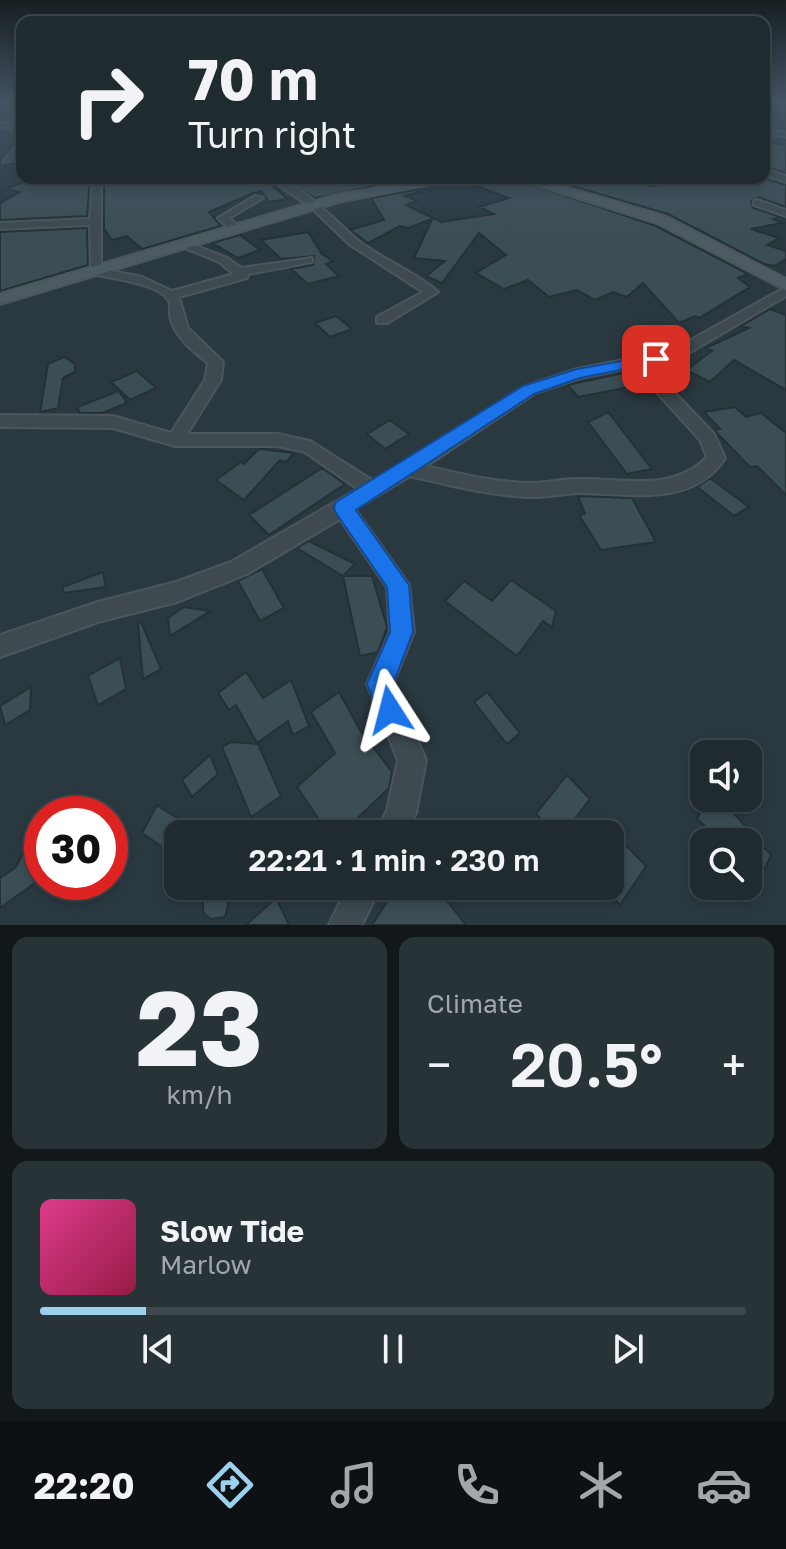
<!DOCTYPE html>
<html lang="en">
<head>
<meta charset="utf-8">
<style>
	:root { --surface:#202b30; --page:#283338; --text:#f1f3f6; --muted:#a2a7ab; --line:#3d474c; --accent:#9cd1ee }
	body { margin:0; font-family:"Golos Text",sans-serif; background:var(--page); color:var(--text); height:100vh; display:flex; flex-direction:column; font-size:30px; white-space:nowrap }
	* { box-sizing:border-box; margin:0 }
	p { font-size:26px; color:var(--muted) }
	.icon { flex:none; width:44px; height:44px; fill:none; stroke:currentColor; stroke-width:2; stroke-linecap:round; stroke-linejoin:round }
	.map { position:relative; height:925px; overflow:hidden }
	.details { display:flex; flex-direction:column; gap:12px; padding:12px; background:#12181a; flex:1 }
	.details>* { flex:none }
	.top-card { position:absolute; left:16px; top:16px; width:754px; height:168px; border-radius:16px; box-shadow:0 4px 12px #0003,0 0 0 2px var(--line); background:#202b30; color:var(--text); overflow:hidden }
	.controls { position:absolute; left:690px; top:740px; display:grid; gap:16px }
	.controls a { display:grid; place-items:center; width:72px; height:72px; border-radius:16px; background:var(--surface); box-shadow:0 4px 12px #0003,0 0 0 2px var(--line); font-size:40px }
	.speed { position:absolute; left:24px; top:796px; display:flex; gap:16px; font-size:40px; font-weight:700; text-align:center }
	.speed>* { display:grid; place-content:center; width:104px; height:104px; border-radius:50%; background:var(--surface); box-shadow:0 4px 12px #0003,0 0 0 2px var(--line); line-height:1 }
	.speed .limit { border:12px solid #d22; background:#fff; color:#111 }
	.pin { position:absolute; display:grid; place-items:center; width:68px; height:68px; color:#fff; margin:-34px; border-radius:16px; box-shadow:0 4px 12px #0006 }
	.me { position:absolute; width:88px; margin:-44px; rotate:351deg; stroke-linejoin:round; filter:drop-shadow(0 0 6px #0008) }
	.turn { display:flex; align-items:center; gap:28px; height:168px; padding:0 40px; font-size:36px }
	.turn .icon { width:104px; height:104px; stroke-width:2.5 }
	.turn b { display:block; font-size:56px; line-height:68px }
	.big { font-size:60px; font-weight:600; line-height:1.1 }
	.details .card { flex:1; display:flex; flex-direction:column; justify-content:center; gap:12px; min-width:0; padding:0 28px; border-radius:16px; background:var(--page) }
	.details .dial { align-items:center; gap:0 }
	.dial b { font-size:104px; line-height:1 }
	.song { display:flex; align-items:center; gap:24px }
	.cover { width:96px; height:96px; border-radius:12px; background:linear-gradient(135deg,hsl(330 70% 55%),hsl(340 70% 35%)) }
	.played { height:8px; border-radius:4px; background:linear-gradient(90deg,var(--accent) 15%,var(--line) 15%) }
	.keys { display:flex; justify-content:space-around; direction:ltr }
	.heat { display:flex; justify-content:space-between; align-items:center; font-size:44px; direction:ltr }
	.details .tiles { flex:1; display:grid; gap:12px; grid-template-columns:1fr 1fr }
	.card:last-child { grid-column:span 2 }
	.trip { position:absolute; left:164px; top:820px; width:460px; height:80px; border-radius:16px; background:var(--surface); box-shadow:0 4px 12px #0003,0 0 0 2px var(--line); font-weight:600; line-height:80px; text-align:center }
	.dock { display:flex; height:128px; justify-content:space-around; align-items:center; background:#0d1113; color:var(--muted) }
	.dock .icon { width:56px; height:56px }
	.dock .selected { color:var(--accent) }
	.dock b { font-size:36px; color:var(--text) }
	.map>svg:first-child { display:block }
	.building { fill:#3c4e55; stroke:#243137; stroke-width:2 }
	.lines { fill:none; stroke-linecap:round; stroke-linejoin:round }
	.street-casing { stroke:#4a565c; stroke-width:4 }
	.secondary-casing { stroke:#4a565c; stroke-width:4 }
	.street { fill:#3e4a50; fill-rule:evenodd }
	.secondary { fill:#4c5a62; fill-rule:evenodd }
	.route { fill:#1a73e8; stroke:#114b97; stroke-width:2 }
</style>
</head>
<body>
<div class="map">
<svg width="786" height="925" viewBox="0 0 786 925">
	<rect width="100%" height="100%" fill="#2a3940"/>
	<path class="building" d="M 22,134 L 22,162 L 0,166 L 0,160 Z
		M 764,141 L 786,146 L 786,173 L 764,166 Z
		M 34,178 L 51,181 L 90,178 L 87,216 L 0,220 L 0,203 L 20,192 L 6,189 Z
		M 104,178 L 114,182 L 134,178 L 265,178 L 287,199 L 269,202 L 261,191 L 253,193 L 209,212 L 221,226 L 142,249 L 127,236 L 112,240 L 104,229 Z
		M 283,178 L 386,178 L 390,183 L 315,198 Z
		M 493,178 L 512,178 L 656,226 L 748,274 L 738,278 L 750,287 L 699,318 L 695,316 L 679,323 L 643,283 L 627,297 L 613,292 L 595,300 L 577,290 L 549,297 L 528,280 L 504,289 L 476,273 L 506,255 L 479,233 L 442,283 L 426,276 L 445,261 L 414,258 L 432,219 L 408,228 L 400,226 L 368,243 L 350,230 L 384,220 L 371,198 L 415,190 L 419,192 L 405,196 L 417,201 L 406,205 L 441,222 L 494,214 L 479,207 L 509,198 L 474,185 Z
		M 545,178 L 623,178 L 651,186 L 700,182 L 693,178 L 764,178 L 786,185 L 786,207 L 758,197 L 751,201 L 753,208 L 781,217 L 773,219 L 782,223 L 751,229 L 779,238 L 767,245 L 786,251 L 786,259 L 774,266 L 764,264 L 668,214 Z
		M 87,228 L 88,265 L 0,291 L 0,232 Z
		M 308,232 L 322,254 L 333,261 L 326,264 L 339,276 L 308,284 L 291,269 L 313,265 L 314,256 L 281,259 L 261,240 Z
		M 240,235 L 260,250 L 238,258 L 212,243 Z
		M 770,309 L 786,315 L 786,390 L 734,360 L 710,382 L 686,370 L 712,351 L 706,348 L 749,328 L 741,326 Z
		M 336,316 L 352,329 L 330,337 L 315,323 Z
		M 64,357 L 75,364 L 75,372 L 63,378 L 58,408 L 40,412 L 48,364 Z
		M 137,371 L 156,388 L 130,400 L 111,382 Z
		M 633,371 L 645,384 L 578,397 L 568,385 Z
		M 119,391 L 127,403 L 102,413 L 80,413 L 77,407 Z
		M 735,407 L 746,417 L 761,413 L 786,433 L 786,495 L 757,466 L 750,467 L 714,430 L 720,429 L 704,412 Z
		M 608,412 L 652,469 L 627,474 L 588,422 Z
		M 390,420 L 409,434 L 385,449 L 367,434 Z
		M 259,449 L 294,453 L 286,462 L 280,460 L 244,500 L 216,480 L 241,462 L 244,464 Z
		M 322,468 L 345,484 L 269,535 L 249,515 Z
		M 710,478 L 749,507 L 734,516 L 697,487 Z
		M 578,496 L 632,498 L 656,542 L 601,550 L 579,515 L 585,514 Z
		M 309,541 L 355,564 L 343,576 L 297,548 Z
		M 262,569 L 284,608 L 260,621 L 238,581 Z
		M 103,572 L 106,587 L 64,593 L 62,587 Z
		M 343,576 L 372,576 L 387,627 L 378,652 L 360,656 Z
		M 511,580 L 556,611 L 552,627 L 543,621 L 517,656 L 445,601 L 464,581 L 492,601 Z
		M 184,607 L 210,611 L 170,636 L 168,618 Z
		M 141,622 L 161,669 L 143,679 L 138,623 Z
		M 120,658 L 126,689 L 98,705 L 88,676 Z
		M 246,672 L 263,698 L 291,680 L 309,726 L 293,735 L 288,721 L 257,743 L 236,705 L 229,710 L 218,693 Z
		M 31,687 L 30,710 L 5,725 L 0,706 Z
		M 339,692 L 360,730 L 392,772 L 389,788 L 341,834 L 329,834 L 297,787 L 335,753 L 311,712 Z
		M 487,692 L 520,733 L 507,744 L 474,702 Z
		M 231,742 L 258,744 L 281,796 L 251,817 L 222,747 Z
		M 210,755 L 218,774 L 192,797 L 182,780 Z
		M 567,775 L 590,799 L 574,820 L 587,834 L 555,834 L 536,814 Z
		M 708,798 L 720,798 L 771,855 L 762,875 L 748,863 L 748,842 L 724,842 L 697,819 Z
		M 157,805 L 164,810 L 204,834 L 177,834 L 167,850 L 142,833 Z
		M 42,833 L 42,878 L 0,908 L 0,878 L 16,867 L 29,841 Z
		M 619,838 L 646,866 L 620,905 L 610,895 L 610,852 Z
		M 211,886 L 228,886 L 231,892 L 225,917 L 210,919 L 203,912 L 203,900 Z
		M 397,886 L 435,886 L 466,925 L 372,925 Z
		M 276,898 L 289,925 L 246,925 Z"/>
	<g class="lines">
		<g class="street-casing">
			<path id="street" d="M 0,123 L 22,127 L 22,131 L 0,127 Z
				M 764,129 L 786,133 L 786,137 L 764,133 Z
				M 764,169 L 786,176 L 786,182 L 764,175 Z
				M 93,178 L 101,178 L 101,269 L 142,277 L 172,291 L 234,274 L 219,262 L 180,246 L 179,244 L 184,241 L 227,258 L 241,268 L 312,258 L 312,262 L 248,274 L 247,278 L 179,297 L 188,328 L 223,362 L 221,380 L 187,434 L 278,434 L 310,441 L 373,481 L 523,387 L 577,369 L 671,351 L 786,287 L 786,296 L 680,358 L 648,365 L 714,434 L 725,458 C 694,507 631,494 582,493 C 564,493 545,498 526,497 C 487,495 448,485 410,476 L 355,509 L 409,585 L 414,632 L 393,684 L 426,760 L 416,813 L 406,834 L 376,834 L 387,810 L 398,760 L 367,684 L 390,632 L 387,587 L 340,519 L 247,574 L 177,602 L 98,622 L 0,657 L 0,635 L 98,602 L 176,582 L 231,562 L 358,489 L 305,452 L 278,446 L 175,446 L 113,428 L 0,427 L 0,415 L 113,416 L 171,433 L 205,380 L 208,363 C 194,352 177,339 171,320 C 169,314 171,306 169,301 C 161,284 107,277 91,274 L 90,225 L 0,229 L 0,223 L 90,219 ZM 634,367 L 700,440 L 707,457 C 672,493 623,478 578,479 C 562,479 546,483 529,483 C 494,482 459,474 426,466 L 535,393 L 580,378 Z
				M 268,178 C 300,178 334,222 359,241 C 383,260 416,272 438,292 L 387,323 L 377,323 L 377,317 L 423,292 L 349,244 L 311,207 Z
				M 389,178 L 398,178 L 407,186 L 399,188 Z
				M 255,196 L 263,198 L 229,218 L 239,227 L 239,231 L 231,231 L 218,218 Z
				M 757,200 L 786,210 L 786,216 L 754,205 L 754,201 Z
				M 348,886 L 381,886 L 362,925 L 329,925 Z"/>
		</g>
		<g class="secondary-casing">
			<path id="secondary" d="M 436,178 L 463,178 L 342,201 L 0,304 L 0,294 L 336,195 Z
				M 515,178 L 534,178 L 667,217 L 786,279 L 786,290 L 657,223 Z"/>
		</g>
		<use href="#street" class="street"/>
		<use href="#secondary" class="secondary"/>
	</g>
	<linearGradient id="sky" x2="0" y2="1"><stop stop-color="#171f23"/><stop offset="0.44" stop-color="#445464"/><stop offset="1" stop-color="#445464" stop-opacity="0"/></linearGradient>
	<rect width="786" height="232" fill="url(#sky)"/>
	<path class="route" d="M 656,355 L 661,356 L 661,362 L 580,378 L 534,394 L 356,510 L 409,585 L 413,632 L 393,684 L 404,710 L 400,719 L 390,723 L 381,719 L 367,684 L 390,632 L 387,587 L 336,513 L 334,508 L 336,502 L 523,386 L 577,369 Z"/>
</svg>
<div class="controls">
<a><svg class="icon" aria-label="sound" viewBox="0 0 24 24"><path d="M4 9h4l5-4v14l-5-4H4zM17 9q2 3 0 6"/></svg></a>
<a><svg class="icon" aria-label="search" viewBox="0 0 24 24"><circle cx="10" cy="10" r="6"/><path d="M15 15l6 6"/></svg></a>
</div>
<div class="speed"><div class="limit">30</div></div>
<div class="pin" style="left:656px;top:359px;background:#d93025"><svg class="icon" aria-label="arrive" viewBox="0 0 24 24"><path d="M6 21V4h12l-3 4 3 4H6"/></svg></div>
<svg class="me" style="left:390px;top:710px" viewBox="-20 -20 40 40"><path d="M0-17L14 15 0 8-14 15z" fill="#1a73e8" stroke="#fff" stroke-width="4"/></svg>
<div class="trip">22:21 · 1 min · 230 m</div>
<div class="top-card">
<div class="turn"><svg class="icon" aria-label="right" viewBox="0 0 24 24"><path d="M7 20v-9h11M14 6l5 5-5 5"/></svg><div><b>70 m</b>Turn right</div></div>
</div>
</div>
<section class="details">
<div class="tiles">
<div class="card dial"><b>23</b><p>km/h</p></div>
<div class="card"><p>Climate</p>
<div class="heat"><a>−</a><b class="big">20.5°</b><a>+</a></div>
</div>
<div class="card">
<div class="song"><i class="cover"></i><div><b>Slow Tide</b><p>Marlow</p></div></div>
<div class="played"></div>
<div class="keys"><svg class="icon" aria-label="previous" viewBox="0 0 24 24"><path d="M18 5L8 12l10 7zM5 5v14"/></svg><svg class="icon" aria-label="pause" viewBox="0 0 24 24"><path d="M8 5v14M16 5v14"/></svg><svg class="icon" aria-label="next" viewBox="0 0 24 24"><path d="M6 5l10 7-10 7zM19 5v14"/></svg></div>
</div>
</div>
</section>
<nav class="dock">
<b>22:20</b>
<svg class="icon selected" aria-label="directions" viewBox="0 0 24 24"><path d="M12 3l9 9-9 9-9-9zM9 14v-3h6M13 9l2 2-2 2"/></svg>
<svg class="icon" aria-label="music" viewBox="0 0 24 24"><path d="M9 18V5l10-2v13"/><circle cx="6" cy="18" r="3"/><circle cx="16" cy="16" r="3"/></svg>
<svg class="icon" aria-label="phone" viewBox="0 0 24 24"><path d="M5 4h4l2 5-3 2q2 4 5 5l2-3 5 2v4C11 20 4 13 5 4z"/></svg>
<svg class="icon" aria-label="climate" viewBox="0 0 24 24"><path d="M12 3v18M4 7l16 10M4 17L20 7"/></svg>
<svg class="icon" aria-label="car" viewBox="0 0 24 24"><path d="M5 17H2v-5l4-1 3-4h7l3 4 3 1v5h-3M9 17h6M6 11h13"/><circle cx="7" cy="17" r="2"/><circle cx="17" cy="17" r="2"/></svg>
</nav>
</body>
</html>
